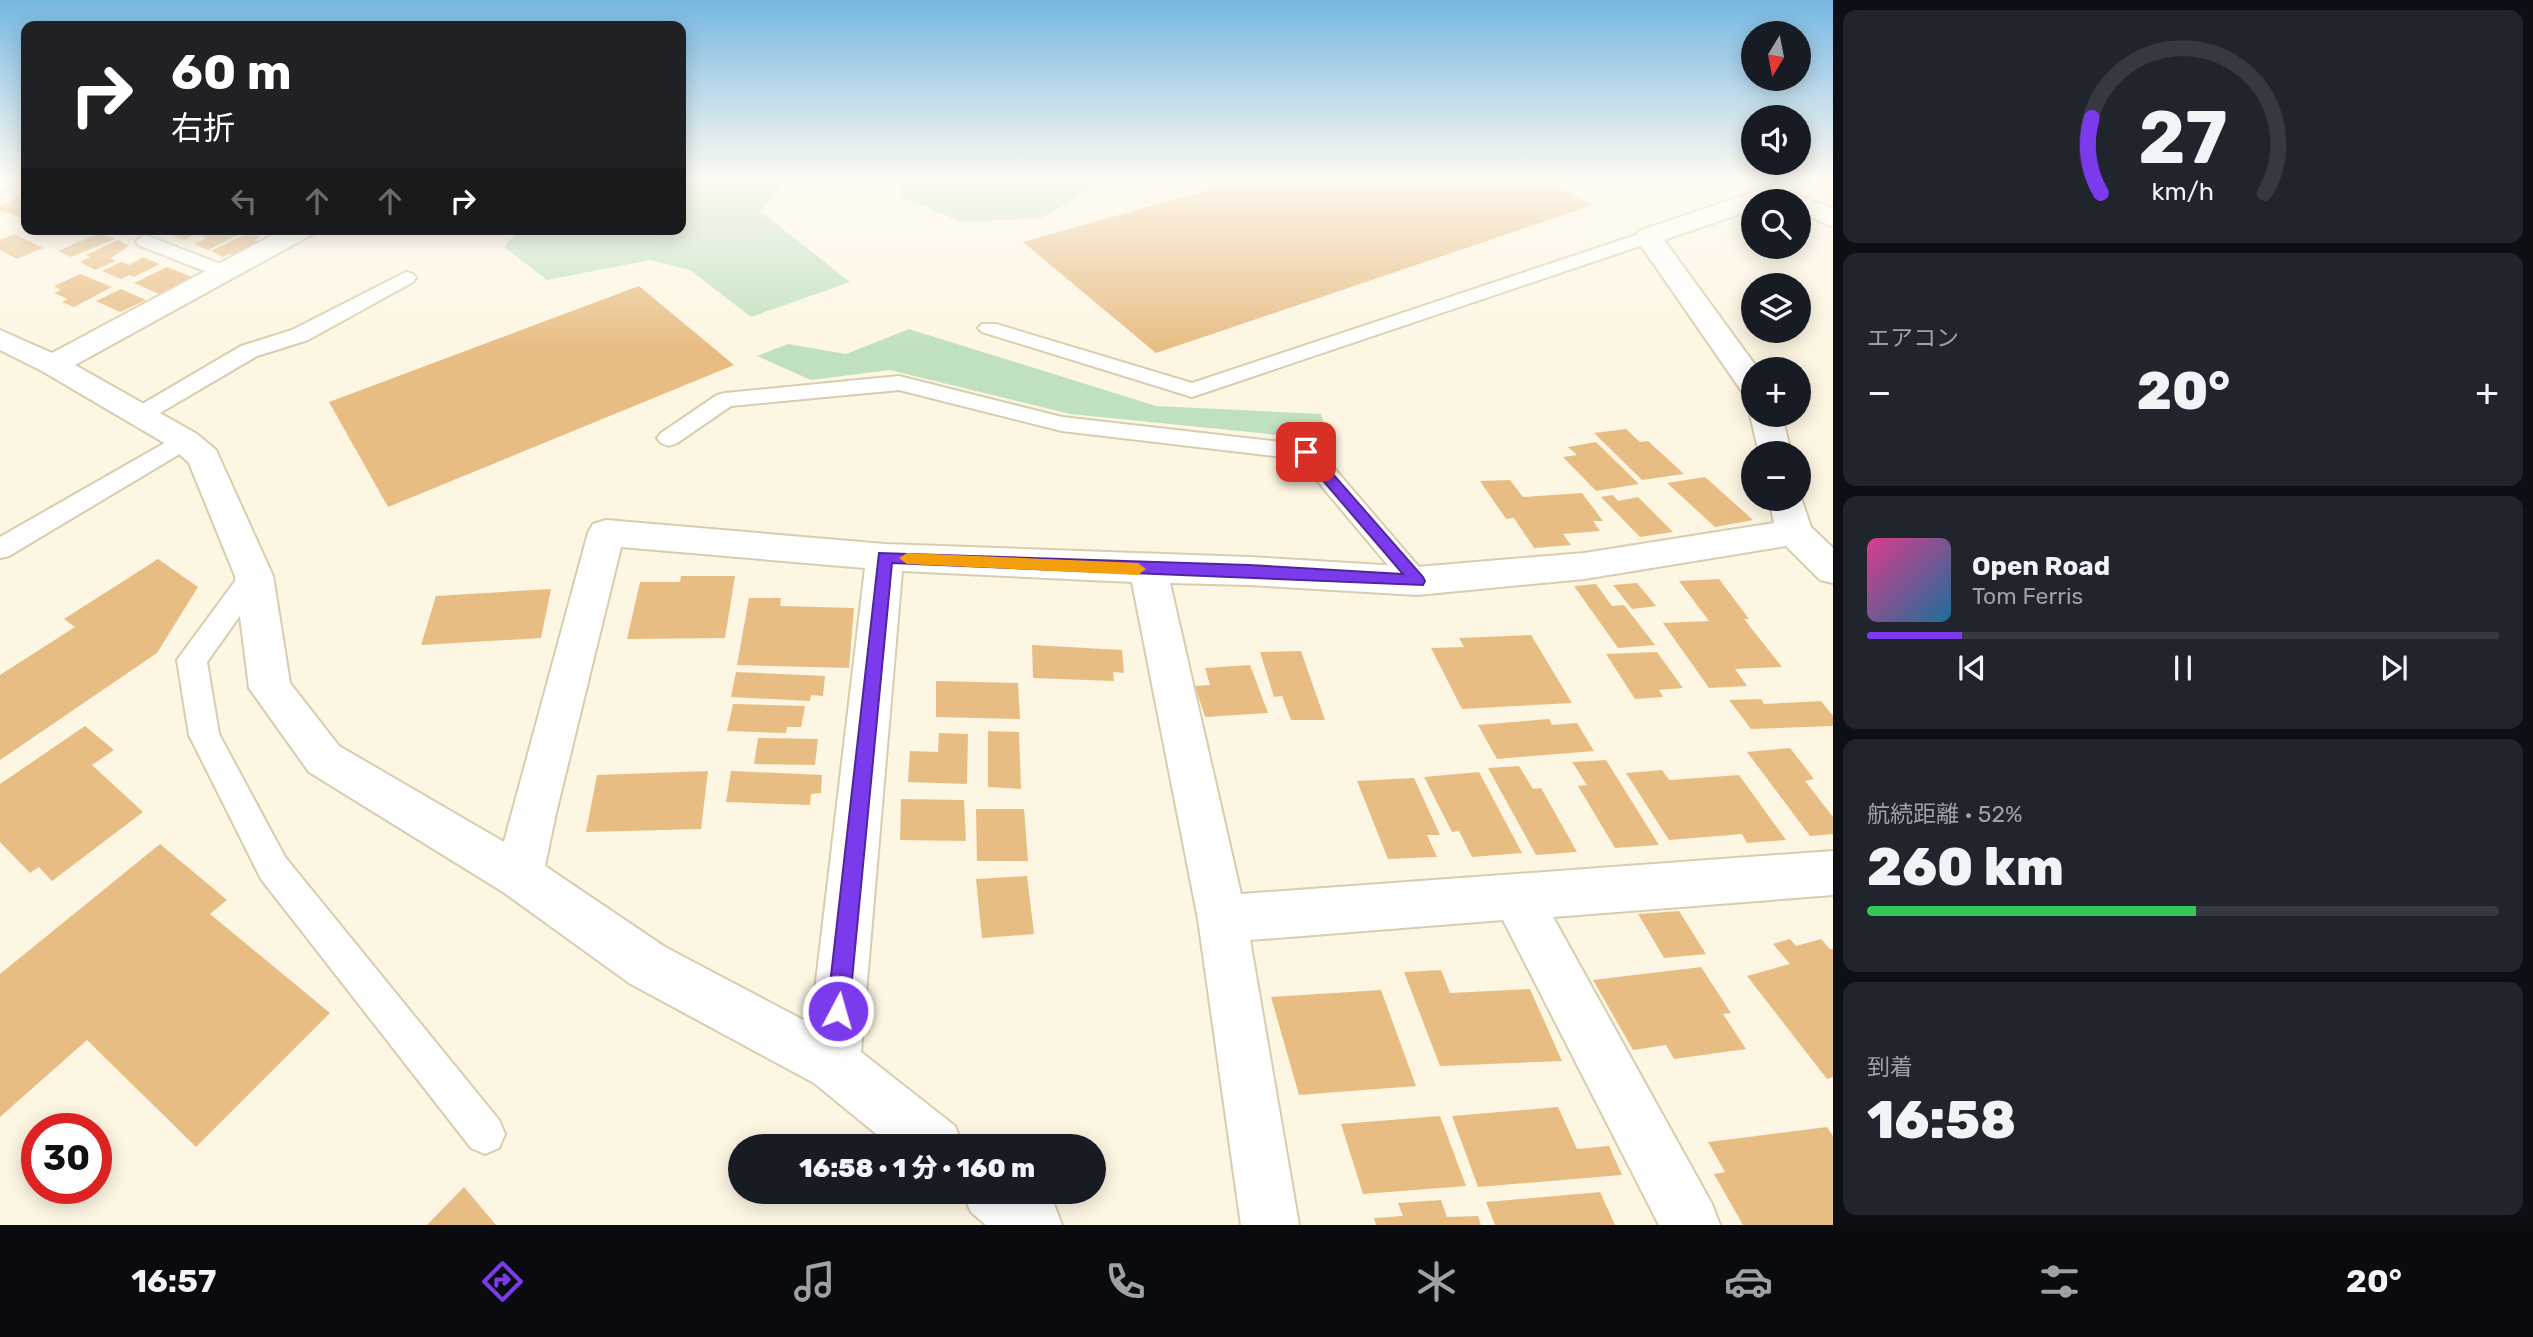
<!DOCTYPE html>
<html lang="ja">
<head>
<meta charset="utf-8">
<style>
	:root { --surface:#171b24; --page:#20242c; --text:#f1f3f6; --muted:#9ea1a6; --line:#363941; --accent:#7c3aed }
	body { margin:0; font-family:Rubik,"Noto Sans JP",sans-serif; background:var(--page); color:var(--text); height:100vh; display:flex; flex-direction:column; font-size:26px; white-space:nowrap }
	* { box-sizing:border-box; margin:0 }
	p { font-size:23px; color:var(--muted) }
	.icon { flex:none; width:38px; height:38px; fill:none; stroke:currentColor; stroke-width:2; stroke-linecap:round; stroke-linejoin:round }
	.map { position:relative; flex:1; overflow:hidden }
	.sheet { display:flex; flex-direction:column; gap:10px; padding:10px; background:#0d0f14; width:700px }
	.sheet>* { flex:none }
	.banner { position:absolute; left:21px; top:21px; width:665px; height:214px; border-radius:14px; box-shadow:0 4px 18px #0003; background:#202124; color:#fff; overflow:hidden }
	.needle { width:46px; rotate:190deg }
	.fabs { position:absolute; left:1741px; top:21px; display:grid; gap:14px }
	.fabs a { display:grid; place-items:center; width:70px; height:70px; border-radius:50%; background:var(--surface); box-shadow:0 4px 18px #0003; font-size:35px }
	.speed { position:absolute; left:21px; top:1113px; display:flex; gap:14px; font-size:35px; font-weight:700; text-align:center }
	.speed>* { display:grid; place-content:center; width:91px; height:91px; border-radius:50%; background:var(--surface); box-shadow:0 4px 18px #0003; line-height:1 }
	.speed .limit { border:10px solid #d22; background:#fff; color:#111 }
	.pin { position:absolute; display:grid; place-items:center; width:60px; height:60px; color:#fff; margin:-30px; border-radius:14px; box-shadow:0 4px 10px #0006 }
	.me { position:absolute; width:77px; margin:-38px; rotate:6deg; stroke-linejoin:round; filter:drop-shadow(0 0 5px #0008) }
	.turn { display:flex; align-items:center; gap:24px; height:147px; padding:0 35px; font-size:32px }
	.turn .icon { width:91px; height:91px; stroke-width:2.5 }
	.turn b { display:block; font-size:49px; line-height:60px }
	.lanes { display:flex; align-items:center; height:66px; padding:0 35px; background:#0003; justify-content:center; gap:35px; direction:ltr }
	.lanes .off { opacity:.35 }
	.big { font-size:52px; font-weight:800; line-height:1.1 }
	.sheet .tile { flex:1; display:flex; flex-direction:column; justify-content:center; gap:10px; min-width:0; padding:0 24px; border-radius:14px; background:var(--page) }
	.sheet .dial { align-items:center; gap:0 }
	.dial svg { height:182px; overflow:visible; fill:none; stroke:var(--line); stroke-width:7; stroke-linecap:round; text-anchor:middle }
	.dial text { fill:var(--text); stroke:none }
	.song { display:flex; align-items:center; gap:21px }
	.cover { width:84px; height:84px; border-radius:10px; background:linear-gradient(135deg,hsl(330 70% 55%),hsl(200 70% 35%)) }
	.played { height:7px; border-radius:4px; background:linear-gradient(90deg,var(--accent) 15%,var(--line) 15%) }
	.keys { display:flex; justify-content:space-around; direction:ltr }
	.heat { display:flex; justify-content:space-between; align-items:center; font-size:38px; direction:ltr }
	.charge { height:10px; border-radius:5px; background:linear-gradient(90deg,#34c759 52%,var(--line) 0) }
	.trip { position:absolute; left:728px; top:1134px; width:378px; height:70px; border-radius:35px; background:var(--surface); box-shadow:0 4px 18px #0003; font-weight:800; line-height:70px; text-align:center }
	.tabs { display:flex; height:112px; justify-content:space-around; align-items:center; background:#090b0e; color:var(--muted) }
	.tabs .icon { width:49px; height:49px }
	.tabs .active { color:var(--accent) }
	.tabs b { font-size:32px; color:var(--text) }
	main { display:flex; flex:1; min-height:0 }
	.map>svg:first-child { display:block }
	.green { fill:#c0e1c0 }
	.building { fill:#e8bd84 }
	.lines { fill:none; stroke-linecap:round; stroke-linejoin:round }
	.service-casing { stroke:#d8cdae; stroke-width:4 }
	.minor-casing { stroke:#d8cdae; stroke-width:4 }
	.service { fill:#fff; fill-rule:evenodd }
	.minor { fill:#fff; fill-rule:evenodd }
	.route { fill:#7c3aed; stroke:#51269a; stroke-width:2 }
	.slow { fill:#f59e0b }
</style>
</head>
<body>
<main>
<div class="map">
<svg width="1833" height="1225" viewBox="0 0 1833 1225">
	<rect width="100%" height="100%" fill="#fdf6e3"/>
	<path class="green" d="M 689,176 L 796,176 L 790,178 L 760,211 L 850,282 L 751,317 L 690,270 L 650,260 L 547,280 L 504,247 L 520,229 L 681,229 L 681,178 Z
		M 898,176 L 1113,176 L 1041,218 L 961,222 L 902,197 Z
		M 909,329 L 1156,406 L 1321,414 L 1328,440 L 1070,414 L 890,370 L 811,380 L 757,356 L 788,344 L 846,354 Z"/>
	<path class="building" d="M 1257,176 L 1535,176 L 1593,205 L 1156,353 L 1023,242 Z
		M 26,194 L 26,219 L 0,210 L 0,206 Z
		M 184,229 L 206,229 L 184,240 L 172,235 Z
		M 213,229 L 241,229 L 245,231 L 208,250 L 194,244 L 207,238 L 201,235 Z
		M 250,232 L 260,237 L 254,240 L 262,243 L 235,256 L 229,254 L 223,257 L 211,251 Z
		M 100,233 L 115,239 L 71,257 L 58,251 Z
		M 15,234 L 43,248 L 17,259 L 0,250 L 0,240 Z
		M 118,240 L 129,246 L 111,258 L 115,261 L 95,270 L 80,262 L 90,257 L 86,255 Z
		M 143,257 L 160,264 L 134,277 L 129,275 L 121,279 L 102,271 L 121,262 L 129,265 Z
		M 167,267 L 192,277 L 159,294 L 134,283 Z
		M 80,274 L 112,287 L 74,307 L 62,302 L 68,299 L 54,293 L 61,290 L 54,286 Z
		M 639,286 L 734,365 L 388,507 L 329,402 Z
		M 121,289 L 146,300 L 120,312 L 96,301 Z
		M 1626,429 L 1640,442 L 1648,441 L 1684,474 L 1642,480 L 1594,433 Z
		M 1596,442 L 1639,484 L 1596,491 L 1563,457 L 1577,455 L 1568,447 Z
		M 1705,477 L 1753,520 L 1715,527 L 1667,483 Z
		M 1510,480 L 1523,497 L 1582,493 L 1603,521 L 1593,521 L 1600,531 L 1563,534 L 1571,545 L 1534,548 L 1514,518 L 1506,519 L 1480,481 Z
		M 1613,495 L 1618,501 L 1638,497 L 1673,532 L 1640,537 L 1601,497 Z
		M 158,559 L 198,587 L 157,653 L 0,760 L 0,675 L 75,627 L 64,619 Z
		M 681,576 L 735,576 L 725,638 L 627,639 L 640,582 L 680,582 Z
		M 1719,579 L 1749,619 L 1744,619 L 1782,667 L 1735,669 L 1747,686 L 1709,688 L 1663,623 L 1709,621 L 1679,581 Z
		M 1637,583 L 1656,606 L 1632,609 L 1613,585 Z
		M 1596,584 L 1612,606 L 1624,605 L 1655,645 L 1618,648 L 1574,586 Z
		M 551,589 L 541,638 L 421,645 L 436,596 Z
		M 749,598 L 781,598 L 780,606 L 854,608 L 849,668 L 737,665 Z
		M 1531,635 L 1572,703 L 1462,709 L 1431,648 L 1464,647 L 1459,638 Z
		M 1032,645 L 1122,650 L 1124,673 L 1113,672 L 1114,681 L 1033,678 Z
		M 1301,651 L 1325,720 L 1291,720 L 1282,696 L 1274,697 L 1260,652 Z
		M 1657,652 L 1683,688 L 1659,690 L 1663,697 L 1635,699 L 1606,654 Z
		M 1250,665 L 1268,713 L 1205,717 L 1195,686 L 1210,685 L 1205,668 Z
		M 736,672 L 825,676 L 823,696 L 811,695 L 810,701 L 731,697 Z
		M 936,681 L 1018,683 L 1020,719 L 936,717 Z
		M 1761,699 L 1764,704 L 1821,701 L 1833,716 L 1833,726 L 1751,729 L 1729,700 Z
		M 733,704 L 805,706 L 801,727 L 787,727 L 786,733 L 727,731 Z
		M 1549,719 L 1552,725 L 1577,723 L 1594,751 L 1497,759 L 1478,725 Z
		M 85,726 L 114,750 L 92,765 L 143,812 L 52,881 L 39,867 L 30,873 L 0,842 L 0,784 Z
		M 988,731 L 1019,732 L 1021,789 L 988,787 Z
		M 939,733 L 968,734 L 967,784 L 908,782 L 910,751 L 938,752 Z
		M 758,738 L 818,739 L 815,765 L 754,764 Z
		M 1790,748 L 1814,779 L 1805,781 L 1833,817 L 1833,834 L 1810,836 L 1747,752 Z
		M 1606,760 L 1659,845 L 1615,848 L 1578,786 L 1587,785 L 1572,762 Z
		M 1519,766 L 1533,789 L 1541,788 L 1577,852 L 1536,855 L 1488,768 Z
		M 1662,770 L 1669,780 L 1739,775 L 1786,840 L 1747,843 L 1742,834 L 1669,840 L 1626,773 Z
		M 708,771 L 701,829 L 586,832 L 597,775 Z
		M 731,771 L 822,775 L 821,793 L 811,794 L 810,805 L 726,802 Z
		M 1479,772 L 1522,853 L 1472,857 L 1459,831 L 1452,832 L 1424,777 Z
		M 1414,778 L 1440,835 L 1427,835 L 1437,857 L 1388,859 L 1357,781 Z
		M 901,799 L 964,800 L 966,841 L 900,840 Z
		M 976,809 L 1024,809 L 1028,861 L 977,861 Z
		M 160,844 L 227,900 L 210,914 L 330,1013 L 196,1147 L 87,1040 L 0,1117 L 0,974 Z
		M 1027,876 L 1034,934 L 982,938 L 976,879 Z
		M 1679,911 L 1706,954 L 1664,958 L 1638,914 Z
		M 1790,939 L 1796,946 L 1821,939 L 1830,949 L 1833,949 L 1833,1077 L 1827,1079 L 1747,976 L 1790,964 L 1773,944 Z
		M 1701,967 L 1731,1013 L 1723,1014 L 1746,1049 L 1674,1059 L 1666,1045 L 1633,1050 L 1593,980 Z
		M 1441,970 L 1450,993 L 1530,989 L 1562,1061 L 1440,1066 L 1404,972 Z
		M 1381,990 L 1416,1086 L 1299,1095 L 1271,997 Z
		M 1558,1107 L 1577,1149 L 1609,1146 L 1622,1175 L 1478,1187 L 1452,1116 Z
		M 1440,1116 L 1466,1186 L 1363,1194 L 1341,1124 Z
		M 1827,1127 L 1833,1136 L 1833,1225 L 1743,1225 L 1714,1174 L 1725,1172 L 1708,1142 Z
		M 464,1187 L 496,1225 L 427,1225 Z
		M 1600,1192 L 1615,1225 L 1495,1225 L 1486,1202 Z
		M 1441,1200 L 1447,1217 L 1478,1216 L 1481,1225 L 1376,1225 L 1374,1218 L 1403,1216 L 1398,1203 Z"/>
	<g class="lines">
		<g class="service-casing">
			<path id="service" d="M 1797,176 L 1821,176 L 1780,196 L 1768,196 L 1765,192 L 1768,188 Z
				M 1648,231 L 1657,237 L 1655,241 L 1192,397 L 982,332 L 978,328 L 982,324 L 996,324 L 1192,383 Z
				M 145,235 L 231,268 L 234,272 L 231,276 L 217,276 L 138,245 L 136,241 Z
				M 406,272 L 413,274 L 416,278 L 413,282 L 308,340 L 257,356 L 148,420 L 140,422 L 132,420 L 128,415 L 132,410 L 241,346 L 292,330 Z
				M 899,376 L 1062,417 L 1315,446 L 1431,581 L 1427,588 L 1417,591 L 1407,588 L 1299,459 L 1062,431 L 899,390 L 731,406 L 677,443 L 669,446 L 661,443 L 657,438 L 661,433 L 717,395 L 725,393 Z
				M 185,433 L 193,436 L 197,441 L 193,446 L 9,556 L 0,558 L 0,537 L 177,436 Z
				M 254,566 L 264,569 L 268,576 L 207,662 L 219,734 L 285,857 L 499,1120 L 505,1134 L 499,1148 L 485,1154 L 471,1148 L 261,879 L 189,735 L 177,660 L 244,569 Z"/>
		</g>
		<g class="minor-casing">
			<path id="minor" d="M 0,176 L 26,176 L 26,182 L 0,192 Z
				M 1774,185 L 1833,209 L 1833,227 L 1799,212 L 1799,201 L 1754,201 L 1754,209 L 1664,240 L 1758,369 L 1754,369 L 1754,395 L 1743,393 L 1635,237 L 1639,231 Z
				M 284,229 L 317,229 L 313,234 L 75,365 L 197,434 L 216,450 L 273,576 L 290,683 L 339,746 L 504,842 L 588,533 L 593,524 L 606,520 L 885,544 L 1249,557 L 1417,567 L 1584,553 L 1774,523 L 1769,499 L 1799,499 L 1799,492 L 1811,527 L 1833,548 L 1833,583 L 1820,580 L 1786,546 L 1584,579 L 1417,595 L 1249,585 L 1170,583 L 1241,894 L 1833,851 L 1833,895 L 1553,917 L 1712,1204 L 1720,1225 L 1659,1225 L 1503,920 L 1250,940 L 1299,1225 L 1241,1225 L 1198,919 L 1132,582 L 902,571 L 861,1052 L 955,1126 L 963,1146 L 891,1146 L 814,1083 L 629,983 L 503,892 L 309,772 L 249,688 L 235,576 L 189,463 L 173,448 L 42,371 L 0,350 L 0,330 L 52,353 ZM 621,547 L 865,568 L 811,1024 L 665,947 L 545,866 L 556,813 Z
				M 1754,410 L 1754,415 L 1782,415 L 1791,453 L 1759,453 L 1750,415 Z
				M 962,1192 L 1038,1192 L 1054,1204 L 1062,1225 L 986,1225 L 971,1212 Z"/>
		</g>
		<use href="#service" class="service"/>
		<use href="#minor" class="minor"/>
	</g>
	<linearGradient id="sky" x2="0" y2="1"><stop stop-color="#76b7e2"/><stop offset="0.51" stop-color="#fefbf2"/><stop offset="1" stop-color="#fefbf2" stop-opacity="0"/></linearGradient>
	<rect width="1833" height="348" fill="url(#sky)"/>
	<path class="route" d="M 1306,447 L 1311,449 L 1423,577 L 1425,581 L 1423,585 L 892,563 L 849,1011 L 846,1019 L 838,1022 L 830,1019 L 827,1011 L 879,553 L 1249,565 L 1403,574 L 1301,455 L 1301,449 Z"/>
	<path class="slow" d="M 907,553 L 1138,563 L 1146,569 L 1138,575 L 907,564 L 899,558 Z"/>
</svg>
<div class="fabs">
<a><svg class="needle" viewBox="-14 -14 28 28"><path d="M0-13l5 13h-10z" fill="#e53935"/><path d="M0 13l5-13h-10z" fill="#9ea1a6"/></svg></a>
<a><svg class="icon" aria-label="sound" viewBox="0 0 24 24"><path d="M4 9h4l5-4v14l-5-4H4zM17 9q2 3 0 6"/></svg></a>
<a><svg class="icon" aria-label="search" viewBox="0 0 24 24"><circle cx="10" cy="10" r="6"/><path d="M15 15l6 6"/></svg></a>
<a><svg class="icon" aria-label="layers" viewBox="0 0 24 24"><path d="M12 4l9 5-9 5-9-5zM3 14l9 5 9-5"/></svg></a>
<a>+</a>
<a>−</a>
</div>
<div class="speed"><div class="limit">30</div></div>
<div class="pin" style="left:1306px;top:452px;background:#d93025"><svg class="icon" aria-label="arrive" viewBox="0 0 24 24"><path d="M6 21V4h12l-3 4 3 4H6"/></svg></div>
<svg class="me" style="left:838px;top:1011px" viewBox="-20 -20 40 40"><circle r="17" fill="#7c3aed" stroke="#fff" stroke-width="3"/><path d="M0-11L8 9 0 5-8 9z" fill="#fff"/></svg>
<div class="trip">16:58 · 1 分 · 160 m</div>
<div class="banner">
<div class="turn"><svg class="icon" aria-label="right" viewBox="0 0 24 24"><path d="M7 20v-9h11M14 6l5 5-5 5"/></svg><div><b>60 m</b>右折</div></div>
<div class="lanes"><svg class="icon off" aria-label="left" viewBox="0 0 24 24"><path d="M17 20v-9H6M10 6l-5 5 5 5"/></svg><svg class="icon off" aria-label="ahead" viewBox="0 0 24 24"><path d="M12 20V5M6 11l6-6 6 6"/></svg><svg class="icon off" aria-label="ahead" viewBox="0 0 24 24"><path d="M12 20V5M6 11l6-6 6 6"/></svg><svg class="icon" aria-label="right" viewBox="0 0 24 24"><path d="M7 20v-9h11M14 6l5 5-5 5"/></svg></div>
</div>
</div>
<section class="sheet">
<div class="tile dial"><svg viewBox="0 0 100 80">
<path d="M14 69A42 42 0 1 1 86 69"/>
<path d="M14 69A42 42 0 0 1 10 36" stroke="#7c3aed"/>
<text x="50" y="56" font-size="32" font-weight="700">27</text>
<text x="50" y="72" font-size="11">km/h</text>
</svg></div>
<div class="tile"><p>エアコン</p>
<div class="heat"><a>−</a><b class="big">20°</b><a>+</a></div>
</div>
<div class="tile">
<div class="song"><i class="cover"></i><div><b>Open Road</b><p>Tom Ferris</p></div></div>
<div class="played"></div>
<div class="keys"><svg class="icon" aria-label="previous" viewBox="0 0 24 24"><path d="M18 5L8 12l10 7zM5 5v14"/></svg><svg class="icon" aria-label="pause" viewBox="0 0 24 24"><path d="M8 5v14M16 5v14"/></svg><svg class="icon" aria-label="next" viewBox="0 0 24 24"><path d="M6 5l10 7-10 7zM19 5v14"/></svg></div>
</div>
<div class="tile"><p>航続距離 · 52%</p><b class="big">260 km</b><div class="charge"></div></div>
<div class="tile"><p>到着</p><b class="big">16:58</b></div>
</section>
</main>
<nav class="tabs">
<b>16:57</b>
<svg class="icon active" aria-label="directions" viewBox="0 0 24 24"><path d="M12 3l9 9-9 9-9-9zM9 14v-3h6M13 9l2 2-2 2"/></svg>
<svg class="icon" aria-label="music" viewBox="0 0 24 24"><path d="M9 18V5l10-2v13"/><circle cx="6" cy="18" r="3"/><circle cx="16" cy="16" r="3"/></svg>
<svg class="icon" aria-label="phone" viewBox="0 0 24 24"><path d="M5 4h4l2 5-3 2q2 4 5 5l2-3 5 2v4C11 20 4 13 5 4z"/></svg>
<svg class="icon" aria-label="climate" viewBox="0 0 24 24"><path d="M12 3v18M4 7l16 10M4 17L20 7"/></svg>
<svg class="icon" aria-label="car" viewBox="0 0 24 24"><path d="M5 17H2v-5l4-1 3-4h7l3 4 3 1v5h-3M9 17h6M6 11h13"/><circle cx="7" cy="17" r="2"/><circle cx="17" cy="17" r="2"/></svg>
<svg class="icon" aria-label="filters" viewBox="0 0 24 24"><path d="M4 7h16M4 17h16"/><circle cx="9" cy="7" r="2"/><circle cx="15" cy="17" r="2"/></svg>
<b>20°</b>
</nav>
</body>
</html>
